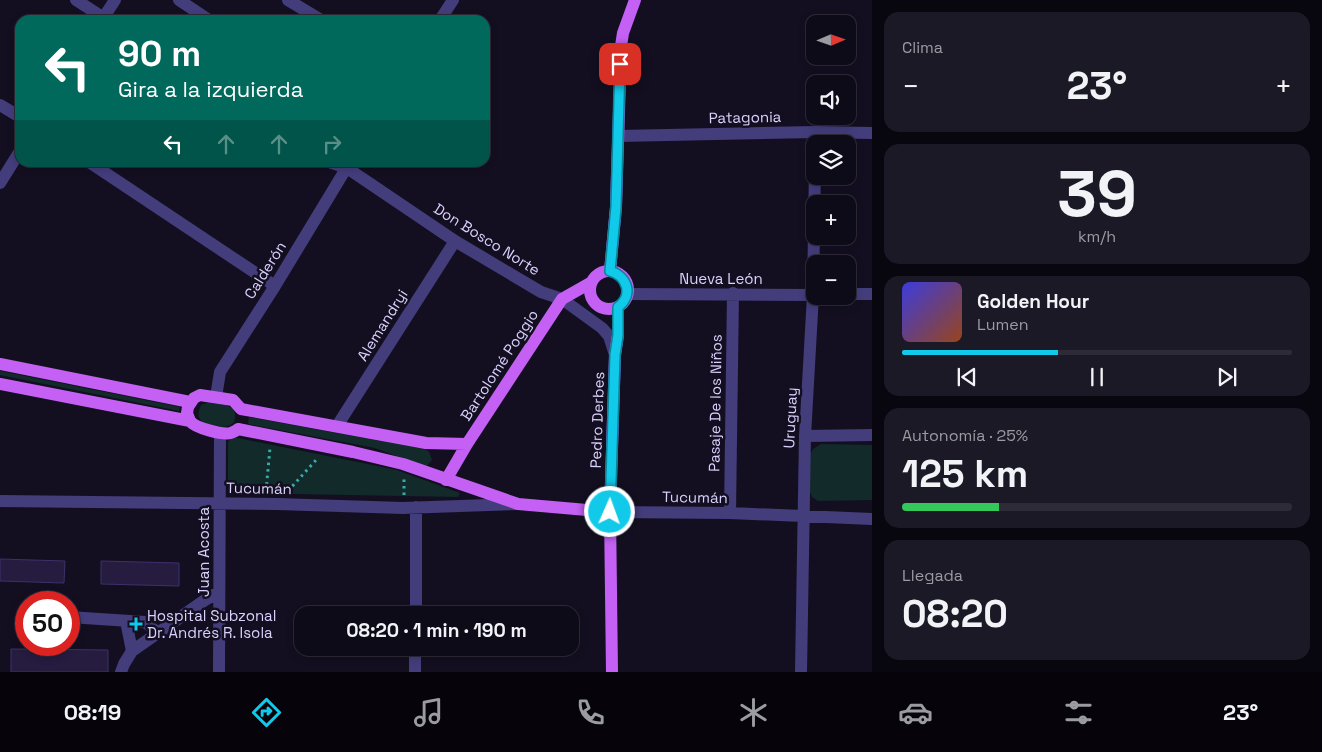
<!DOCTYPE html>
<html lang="es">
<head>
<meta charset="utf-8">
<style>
	:root { --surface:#0e0b19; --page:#1c1926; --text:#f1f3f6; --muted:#9b9ba2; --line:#2e2b38; --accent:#11c9e9 }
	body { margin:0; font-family:"Space Grotesk",sans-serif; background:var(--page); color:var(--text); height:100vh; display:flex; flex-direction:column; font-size:19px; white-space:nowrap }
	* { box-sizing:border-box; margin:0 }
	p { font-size:16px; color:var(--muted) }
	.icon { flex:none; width:28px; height:28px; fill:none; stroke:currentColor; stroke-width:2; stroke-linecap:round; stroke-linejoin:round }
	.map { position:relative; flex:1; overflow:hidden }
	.panel { display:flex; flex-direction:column; gap:12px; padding:12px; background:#08060e; width:450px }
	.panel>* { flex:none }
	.guide { position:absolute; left:15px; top:15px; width:475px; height:152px; border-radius:15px; box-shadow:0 2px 8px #0003,0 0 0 1px var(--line); background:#00695c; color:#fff; overflow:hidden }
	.needle { width:32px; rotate:88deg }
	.fabs { position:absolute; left:806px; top:15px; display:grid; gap:10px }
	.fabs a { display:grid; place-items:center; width:50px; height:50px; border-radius:10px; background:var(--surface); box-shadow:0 2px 8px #0003,0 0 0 1px var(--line); font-size:25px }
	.speed { position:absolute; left:15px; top:591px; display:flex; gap:10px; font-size:25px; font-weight:700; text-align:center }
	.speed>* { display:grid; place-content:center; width:65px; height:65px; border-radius:50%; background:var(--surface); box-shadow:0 2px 8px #0003,0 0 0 1px var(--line); line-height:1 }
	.speed .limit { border:8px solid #d22; background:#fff; color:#111 }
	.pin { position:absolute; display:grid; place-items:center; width:42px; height:42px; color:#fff; margin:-21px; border-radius:10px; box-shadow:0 2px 8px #0006 }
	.me { position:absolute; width:55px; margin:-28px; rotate:2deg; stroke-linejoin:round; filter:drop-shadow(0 0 4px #0008) }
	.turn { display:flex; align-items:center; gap:18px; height:105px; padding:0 20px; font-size:22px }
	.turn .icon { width:65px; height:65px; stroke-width:2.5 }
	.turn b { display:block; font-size:35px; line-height:42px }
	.lanes { display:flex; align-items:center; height:48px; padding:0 20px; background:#0003; justify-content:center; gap:25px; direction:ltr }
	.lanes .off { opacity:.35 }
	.big { font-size:38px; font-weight:700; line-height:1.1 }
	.panel .widget { flex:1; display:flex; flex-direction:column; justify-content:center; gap:8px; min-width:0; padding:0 18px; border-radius:15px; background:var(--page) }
	.panel .dial { align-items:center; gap:0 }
	.dial b { font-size:65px; line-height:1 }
	.song { display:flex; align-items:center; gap:15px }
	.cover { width:60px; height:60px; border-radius:8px; background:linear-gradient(135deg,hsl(240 70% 55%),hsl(20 70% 35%)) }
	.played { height:5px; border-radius:2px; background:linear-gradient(90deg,var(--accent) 40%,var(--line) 40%) }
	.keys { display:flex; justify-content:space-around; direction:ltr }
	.heat { display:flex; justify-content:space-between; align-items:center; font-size:28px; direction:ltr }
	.charge { height:8px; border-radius:4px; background:linear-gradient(90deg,#34c759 25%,var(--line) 0) }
	.trip { position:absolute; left:294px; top:606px; width:285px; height:50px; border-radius:15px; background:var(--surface); box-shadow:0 2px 8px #0003,0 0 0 1px var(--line); font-weight:700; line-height:50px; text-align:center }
	.tabs { display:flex; height:80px; justify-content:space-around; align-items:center; background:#06040a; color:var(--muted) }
	.tabs .icon { width:35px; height:35px }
	.tabs .active { color:var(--accent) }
	.tabs b { font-size:22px; color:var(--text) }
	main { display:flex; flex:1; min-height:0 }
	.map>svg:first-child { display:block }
	.green { fill:#122a2a }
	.building { fill:#251c40; stroke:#3f306b }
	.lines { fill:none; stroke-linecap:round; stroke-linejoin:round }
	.path { stroke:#37abaa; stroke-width:3; stroke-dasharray:2.5 4; stroke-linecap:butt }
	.minor { stroke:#433d7c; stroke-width:12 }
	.major { stroke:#c461f4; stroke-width:12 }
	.route-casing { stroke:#0b8397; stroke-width:12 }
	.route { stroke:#11c9e9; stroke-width:9 }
	.poi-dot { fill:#11c9e9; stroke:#130f21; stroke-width:2 }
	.labels { text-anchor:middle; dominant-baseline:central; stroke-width:5; stroke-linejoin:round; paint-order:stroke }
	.street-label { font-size:15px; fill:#d9d2fc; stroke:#130f21 }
	.poi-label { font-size:15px; fill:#d9d2fc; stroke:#130f21; text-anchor:start }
</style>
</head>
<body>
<main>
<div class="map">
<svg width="872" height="672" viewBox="0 0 872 672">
	<rect width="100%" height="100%" fill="#130f21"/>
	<path class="green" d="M 0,371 L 180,407 L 179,411 L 0,375 Z
		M 209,402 L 226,405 L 234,409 C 241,433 216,427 203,423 C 197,417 198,412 201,405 Z
		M 249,417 L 425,449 L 429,452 L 432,460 L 427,466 L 423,466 L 375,448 L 248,424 Z
		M 233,437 L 397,470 L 460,493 L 458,497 L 242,493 L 228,481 L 228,442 L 230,439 Z
		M 821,444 L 872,445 L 872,500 L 818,501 L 812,497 L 809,489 L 810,455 L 813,449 Z"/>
	<path class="building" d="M 0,559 L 65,561 L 64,583 L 0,581 Z
		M 101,561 L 179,563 L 179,586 L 101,584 Z
		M 11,649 L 108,650 L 108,672 L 11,672 Z"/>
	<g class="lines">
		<path class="path" d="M 266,491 L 270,448
			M 288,491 L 317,459
			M 404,495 L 404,478"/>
		<path class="minor" d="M 76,0 L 107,20
			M 179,0 L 209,20
			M 288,0 L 321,20
			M 102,20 L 115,0
			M 440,20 L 453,0
			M 0,105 L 20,117
			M 618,136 L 815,132 L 872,133
			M 89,162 L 275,286
			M 329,162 L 347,168 L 455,241 L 541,292 L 562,299 L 602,328 L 609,336 L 615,355
			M 0,183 L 20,151
			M 627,294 L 815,295
			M 848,294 L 872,294
			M 216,397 L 220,372 L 275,286 L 350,162
			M 337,426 L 455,241
			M 805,436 L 872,435
			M 0,501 L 277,504 L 403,508 L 517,504
			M 610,512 L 730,513 L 872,519
			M 730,513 L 733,293
			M 416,615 L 416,507
			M 69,617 L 145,622 L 158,633
			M 126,621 L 132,651
			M 121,672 L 124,664 L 132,651 L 205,600 L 219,592
			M 219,672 L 220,433
			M 415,672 L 415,648
			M 801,672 L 805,436 L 813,295 L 815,166"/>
		<path class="major" d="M 610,271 L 616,207 L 621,46 L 623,33 L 635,0
			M590 290a19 19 0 1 1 38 0a19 19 0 1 1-38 0Z
			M 0,364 L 190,402
			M 0,384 L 190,421 C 195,428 222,435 231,433 C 233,432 236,431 238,429 L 353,452 L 403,464 L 518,504 L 610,512
			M 190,421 L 187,413 L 188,407 L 194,398 L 200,395 L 233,400 L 241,409 L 426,443 L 467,444
			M 446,480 L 467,444 L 562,299 L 592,282
			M 612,672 L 610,512 L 615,355 L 618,335 L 618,307"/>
	</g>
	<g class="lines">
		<g class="route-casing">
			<path id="route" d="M 610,512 L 615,355 L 618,335 L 618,307 C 634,295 627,276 610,271 L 616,207 L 620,64"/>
		</g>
		<use href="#route" class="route"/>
	</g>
	<path class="poi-dot" d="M133.5 616.5h5v5h5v5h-5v5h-5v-5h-5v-5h5z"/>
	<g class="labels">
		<g class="street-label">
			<text transform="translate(745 117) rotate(-1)">Patagonia</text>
			<text transform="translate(487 239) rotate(32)">Don Bosco Norte</text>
			<text transform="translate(265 270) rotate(-58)">Calderón</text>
			<text x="721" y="278">Nueva León</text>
			<text transform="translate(382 325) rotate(-58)">Alemandryi</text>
			<text transform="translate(499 365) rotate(-57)">Bartolomé Poggio</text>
			<text transform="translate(715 403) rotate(-89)">Pasaje De los Niños</text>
			<text transform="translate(790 418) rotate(-87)">Uruguay</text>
			<text transform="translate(597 420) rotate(-88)">Pedro Derbes</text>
			<text transform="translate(259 488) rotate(1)">Tucumán</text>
			<text transform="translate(695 497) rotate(1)">Tucumán</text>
			<text transform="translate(203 552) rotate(-90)">Juan Acosta</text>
		</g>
		<g class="poi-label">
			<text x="147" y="615">Hospital Subzonal<tspan x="147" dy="17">Dr. Andrés R. Isola</tspan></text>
		</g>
	</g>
</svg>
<div class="fabs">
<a><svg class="needle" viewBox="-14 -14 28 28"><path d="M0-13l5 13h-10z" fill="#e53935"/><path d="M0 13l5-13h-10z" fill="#9b9ba2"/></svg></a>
<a><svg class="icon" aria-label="sound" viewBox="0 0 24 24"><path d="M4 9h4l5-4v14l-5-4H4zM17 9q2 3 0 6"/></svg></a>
<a><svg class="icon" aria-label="layers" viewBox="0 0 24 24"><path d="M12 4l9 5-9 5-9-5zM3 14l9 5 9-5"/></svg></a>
<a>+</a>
<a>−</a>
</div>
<div class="speed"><div class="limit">50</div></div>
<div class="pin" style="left:620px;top:64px;background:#d93025"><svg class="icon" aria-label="arrive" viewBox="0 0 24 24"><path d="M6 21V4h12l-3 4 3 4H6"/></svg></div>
<svg class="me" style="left:610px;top:512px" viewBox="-20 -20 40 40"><circle r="17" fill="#11c9e9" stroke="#fff" stroke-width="3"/><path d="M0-11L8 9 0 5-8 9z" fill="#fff"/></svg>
<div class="trip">08:20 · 1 min · 190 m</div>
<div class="guide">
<div class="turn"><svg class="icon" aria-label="left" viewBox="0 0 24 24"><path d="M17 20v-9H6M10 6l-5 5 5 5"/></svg><div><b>90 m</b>Gira a la izquierda</div></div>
<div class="lanes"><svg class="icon" aria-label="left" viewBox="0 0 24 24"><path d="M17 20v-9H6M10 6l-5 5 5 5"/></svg><svg class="icon off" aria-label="ahead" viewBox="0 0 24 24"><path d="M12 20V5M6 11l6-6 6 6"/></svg><svg class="icon off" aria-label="ahead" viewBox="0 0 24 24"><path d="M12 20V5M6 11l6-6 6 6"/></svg><svg class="icon off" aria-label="right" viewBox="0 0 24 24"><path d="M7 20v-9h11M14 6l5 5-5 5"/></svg></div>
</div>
</div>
<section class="panel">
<div class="widget"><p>Clima</p>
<div class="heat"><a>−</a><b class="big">23°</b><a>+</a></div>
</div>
<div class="widget dial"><b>39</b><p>km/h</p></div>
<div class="widget">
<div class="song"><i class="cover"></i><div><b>Golden Hour</b><p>Lumen</p></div></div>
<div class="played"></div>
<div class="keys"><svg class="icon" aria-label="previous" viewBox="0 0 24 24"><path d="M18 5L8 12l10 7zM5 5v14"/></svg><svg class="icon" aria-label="pause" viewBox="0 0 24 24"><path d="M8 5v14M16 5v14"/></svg><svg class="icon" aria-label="next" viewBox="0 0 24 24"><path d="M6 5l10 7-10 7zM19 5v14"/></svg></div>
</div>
<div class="widget"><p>Autonomía · 25%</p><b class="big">125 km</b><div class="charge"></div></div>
<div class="widget"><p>Llegada</p><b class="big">08:20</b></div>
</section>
</main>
<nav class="tabs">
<b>08:19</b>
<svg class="icon active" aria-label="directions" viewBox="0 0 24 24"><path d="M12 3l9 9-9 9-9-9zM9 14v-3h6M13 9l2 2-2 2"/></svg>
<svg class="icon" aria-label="music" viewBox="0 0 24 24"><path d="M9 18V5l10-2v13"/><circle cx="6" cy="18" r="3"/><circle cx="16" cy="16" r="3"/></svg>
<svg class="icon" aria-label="phone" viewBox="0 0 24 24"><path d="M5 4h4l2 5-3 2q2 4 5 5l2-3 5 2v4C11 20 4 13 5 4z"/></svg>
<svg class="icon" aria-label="climate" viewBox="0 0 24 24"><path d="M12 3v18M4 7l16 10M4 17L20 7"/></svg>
<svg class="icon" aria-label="car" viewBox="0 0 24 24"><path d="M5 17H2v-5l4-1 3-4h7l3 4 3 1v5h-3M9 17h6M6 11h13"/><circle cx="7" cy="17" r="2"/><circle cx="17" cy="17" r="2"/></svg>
<svg class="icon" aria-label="filters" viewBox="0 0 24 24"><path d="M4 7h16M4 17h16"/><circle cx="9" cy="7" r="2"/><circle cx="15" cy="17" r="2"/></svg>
<b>23°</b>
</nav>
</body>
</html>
